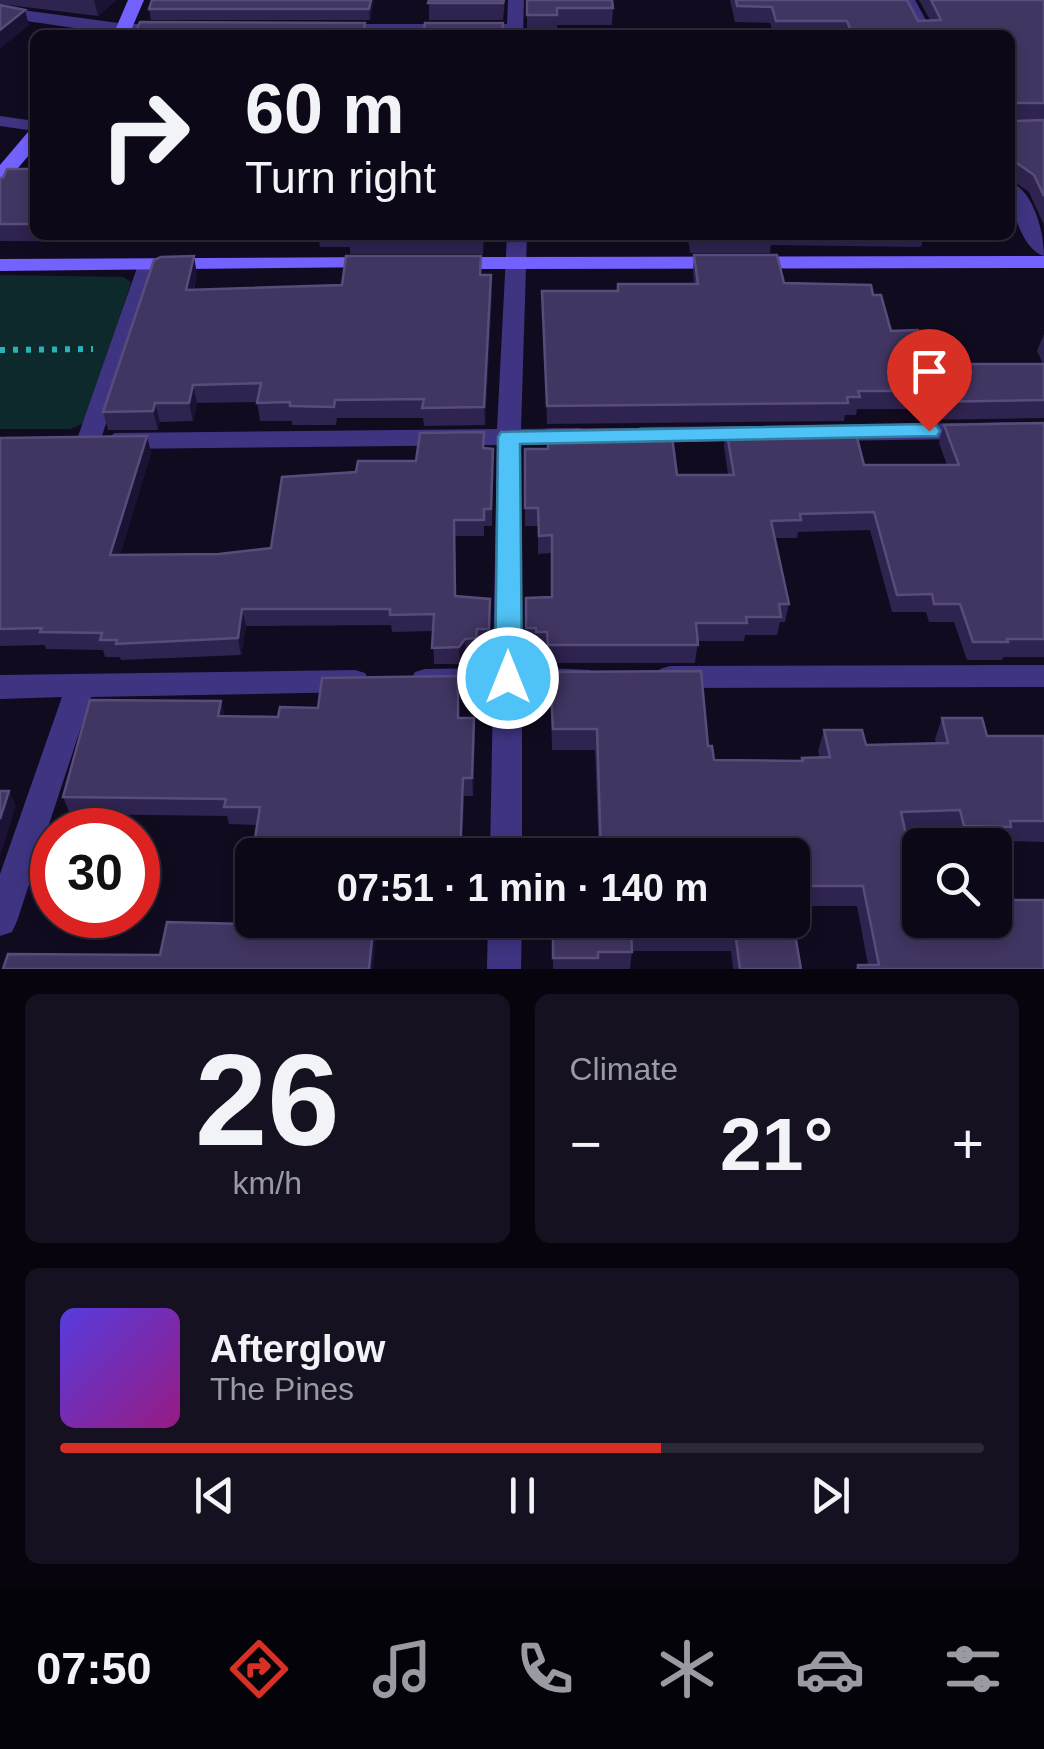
<!DOCTYPE html>
<html lang="en">
<head>
<meta charset="utf-8">
<style>
	:root { --surface:#0d0818; --page:#161121; --text:#f1f3f6; --muted:#9a9aa2; --line:#2d2937; --accent:#d93025 }
	body { margin:0; font-family:Helvetica,sans-serif; background:var(--page); color:var(--text); height:100vh; display:flex; flex-direction:column; font-size:38px; white-space:nowrap }
	* { box-sizing:border-box; margin:0 }
	p { font-size:32px; color:var(--muted) }
	.icon { flex:none; width:55px; height:55px; fill:none; stroke:currentColor; stroke-width:2; stroke-linecap:round; stroke-linejoin:round }
	.map { position:relative; height:969px; overflow:hidden }
	.drawer { display:flex; flex-direction:column; gap:25px; padding:25px; background:#07040d; flex:1 }
	.drawer>* { flex:none }
	.hud { position:absolute; left:30px; top:30px; width:985px; height:210px; border-radius:15px; box-shadow:0 5px 15px #0003,0 0 0 2px var(--line); background:#0d0818; color:var(--text); overflow:hidden }
	.controls { position:absolute; left:902px; top:828px; display:grid; gap:20px }
	.controls a { display:grid; place-items:center; width:110px; height:110px; border-radius:15px; background:var(--surface); box-shadow:0 5px 15px #0003,0 0 0 2px var(--line); font-size:50px }
	.speed { position:absolute; left:30px; top:808px; display:flex; gap:20px; font-size:50px; font-weight:700; text-align:center }
	.speed>* { display:grid; place-content:center; width:130px; height:130px; border-radius:50%; background:var(--surface); box-shadow:0 5px 15px #0003,0 0 0 2px var(--line); line-height:1 }
	.speed .limit { border:15px solid #d22; background:#fff; color:#111 }
	.pin { position:absolute; display:grid; place-items:center; width:85px; height:85px; color:#fff; margin:-102px -42px; border-radius:50% 50% 50% 0; rotate:-45deg; box-shadow:0 0 10px #0007 }
	.pin .icon { rotate:45deg }
	.me { position:absolute; width:110px; margin:-55px; rotate:0deg; stroke-linejoin:round; filter:drop-shadow(0 0 8px #0008) }
	.turn { display:flex; align-items:center; gap:35px; height:210px; padding:0 50px; font-size:45px }
	.turn .icon { width:130px; height:130px; stroke-width:2.5 }
	.turn b { display:block; font-size:70px; line-height:85px }
	.big { font-size:75px; font-weight:700; line-height:1.1 }
	.drawer .tile { flex:1; display:flex; flex-direction:column; justify-content:center; gap:15px; min-width:0; padding:0 35px; border-radius:15px; background:var(--page) }
	.drawer .dial { align-items:center; gap:0 }
	.dial b { font-size:130px; line-height:1 }
	.song { display:flex; align-items:center; gap:30px }
	.cover { width:120px; height:120px; border-radius:15px; background:linear-gradient(135deg,hsl(250 70% 55%),hsl(310 70% 35%)) }
	.played { height:10px; border-radius:5px; background:linear-gradient(90deg,var(--accent) 65%,var(--line) 65%) }
	.keys { display:flex; justify-content:space-around; direction:ltr }
	.heat { display:flex; justify-content:space-between; align-items:center; font-size:55px; direction:ltr }
	.drawer .tiles { flex:1; display:grid; gap:25px; grid-template-columns:1fr 1fr }
	.tile:last-child { grid-column:span 2 }
	.trip { position:absolute; left:235px; top:838px; width:575px; height:100px; border-radius:15px; background:var(--surface); box-shadow:0 5px 15px #0003,0 0 0 2px var(--line); font-weight:700; line-height:100px; text-align:center }
	.menu { display:flex; height:160px; justify-content:space-around; align-items:center; background:#05030a; color:var(--muted) }
	.menu .icon { width:70px; height:70px }
	.menu .on { color:var(--accent) }
	.menu b { font-size:45px; color:var(--text) }
	.map>svg:first-child { display:block }
	.green { fill:#0e292b }
	.lines { fill:none; stroke-linecap:round; stroke-linejoin:round }
	.path { stroke:#27b3b7; stroke-width:6; stroke-dasharray:5 8; stroke-linecap:butt }
	.street { fill:#3e3482; fill-rule:evenodd }
	.secondary { fill:#7462ff; fill-rule:evenodd }
	.wall { fill:#2f234f }
	.shaded-wall { fill:#1c1234 }
	.building { fill:#413562; stroke:#584c7b; stroke-width:2.5 }
	.route { fill:#4fc3f7; stroke:#337fa1; stroke-width:2.5 }
</style>
</head>
<body>
<div class="map">
<svg width="1044" height="969" viewBox="0 0 1044 969">
	<rect width="100%" height="100%" fill="#110b20"/>
	<path class="green" d="M 0,275 L 123,277 L 131,282 L 88,421 L 71,429 L 0,429 Z"/>
	<g class="lines">
		<path class="path" d="M 0,350 L 93,349"/>
		<path class="street" d="M 508,0 L 524,0 L 523,35 L 336,34 L 328,29 L 336,24 L 507,24 Z
			M 899,0 L 915,0 L 934,35 L 918,35 Z
			M 0,7 L 126,24 L 171,24 L 179,29 C 157,45 33,21 0,17 Z
			M 0,116 L 35,121 L 35,131 L 0,126 Z
			M 1010,182 C 1034,191 1044,233 1044,256 C 1020,248 1010,204 1010,182 Z
			M 507,235 L 527,235 L 521,429 L 580,428 L 592,436 L 580,444 L 521,445 L 522,667 L 590,670 L 594,678 L 590,686 L 522,690 L 522,855 L 490,855 L 493,691 L 425,691 L 415,688 L 411,680 L 415,672 L 425,669 L 493,668 L 497,445 L 115,449 L 103,441 L 115,433 L 497,429 Z
			M 148,259 L 158,265 L 100,442 L 97,448 L 79,448 L 76,442 L 138,265 Z
			M 1044,422 L 1044,438 L 825,441 L 813,433 L 825,425 Z
			M 760,426 L 769,428 L 772,434 L 769,440 L 640,443 L 628,435 L 640,427 Z
			M 1044,665 L 1044,687 L 670,688 L 660,685 L 656,677 L 660,669 L 670,666 Z
			M 355,670 L 365,673 L 369,681 L 365,689 L 355,692 L 91,697 L 17,921 L 12,932 L 0,936 L 0,874 L 62,697 L 0,699 L 0,675 Z
			M 488,920 L 522,920 L 521,969 L 487,969 Z"/>
		<path class="secondary" d="M 128,0 L 144,0 L 129,35 L 113,35 Z
			M 35,130 L 35,148 L 7,181 L 0,183 L 0,165 L 28,132 Z
			M 1044,256 L 1044,268 L 450,269 L 440,263 L 450,257 Z
			M 380,257 L 390,263 L 387,267 L 0,271 L 0,259 Z"/>
	</g>
	<path class="wall" d="M 0,0 L 116,0 L 98,16 L 0,4 Z
		M 374,0 L 370,20 L 151,20 L 149,9 Z
		M 429,0 L 505,0 L 503,20 L 429,20 Z
		M 527,0 L 613,8 L 612,25 L 557,25 L 557,32 L 527,32 Z
		M 730,0 L 907,0 L 918,21 L 930,20 L 919,0 L 1044,0 L 1044,225 L 1029,192 L 1010,179 L 1010,35 L 774,35 L 770,23 L 735,22 Z
		M 35,164 L 35,235 L 207,235 L 205,242 L 0,241 L 0,178 L 33,169 Z
		M 318,235 L 484,235 L 483,254 L 350,254 L 350,247 L 320,247 Z
		M 612,235 L 928,235 L 927,239 L 923,239 L 921,247 L 771,245 L 770,253 L 690,253 L 688,238 L 613,238 Z
		M 694,255 L 784,283 L 873,295 L 891,331 L 929,364 L 1043,364 L 1037,351 L 1044,334 L 1044,418 L 920,420 L 917,409 L 857,409 L 856,415 L 845,415 L 844,421 L 547,424 L 542,291 L 617,291 L 618,284 L 694,284 L 693,273 Z
		M 197,274 L 194,290 L 342,285 L 481,275 L 492,293 L 485,425 L 424,426 L 423,418 L 337,418 L 336,425 L 292,425 L 292,421 L 260,421 L 257,402 L 197,403 L 193,421 L 160,422 L 158,430 L 108,430 L 103,412 Z
		M 1044,423 L 1044,657 L 1003,657 L 1002,660 L 967,660 L 954,622 L 929,622 L 926,612 L 892,612 L 870,530 L 798,532 L 797,538 L 775,538 L 789,604 L 785,622 L 780,622 L 777,635 L 745,635 L 744,641 L 698,641 L 695,663 L 548,663 L 547,650 L 536,650 L 535,646 L 526,646 L 526,598 L 552,597 L 552,553 L 538,554 L 538,526 L 525,526 L 525,449 L 677,475 L 728,475 L 724,446 L 726,428 L 864,465 L 947,465 L 939,443 L 944,425 Z
		M 484,432 L 484,448 L 493,449 L 492,526 L 484,526 L 484,536 L 455,536 L 455,596 L 490,599 L 490,646 L 477,646 L 477,655 L 466,655 L 460,664 L 434,664 L 433,631 L 392,632 L 391,625 L 246,626 L 241,655 L 121,660 L 120,657 L 105,657 L 103,650 L 46,649 L 45,645 L 0,646 L 0,438 L 147,436 L 151,453 L 120,555 L 219,554 L 271,548 L 356,472 L 416,461 Z
		M 550,672 L 708,746 L 714,760 L 801,761 L 802,758 L 820,758 L 818,751 L 824,730 L 866,745 L 936,743 L 935,739 L 942,718 L 987,736 L 1044,736 L 1044,842 L 1005,841 L 1002,847 L 995,847 L 995,845 L 956,845 L 952,831 L 906,832 L 920,899 L 1044,969 L 856,969 L 858,965 L 868,965 L 857,906 L 792,906 L 792,855 L 599,855 L 595,750 L 552,750 Z
		M 458,676 L 459,718 L 475,736 L 473,796 L 464,796 L 462,855 L 252,855 L 252,880 L 250,870 L 257,825 L 229,824 L 227,816 L 70,814 L 63,797 L 225,716 L 278,717 Z
		M 553,920 L 792,920 L 801,969 L 733,969 L 731,951 L 632,951 L 630,969 L 553,969 Z"/>
	<path class="shaded-wall" d="M 94,0 L 116,0 L 98,16 Z
		M 371,0 L 374,0 L 370,20 L 369,9 Z
		M 25,10 L 29,25 L 0,49 L 0,30 Z
		M 194,256 L 197,274 L 189,308 L 186,290 Z
		M 491,275 L 492,293 L 485,425 L 484,407 Z
		M 193,385 L 197,403 L 193,421 L 189,403 Z
		M 155,403 L 160,422 L 158,430 L 153,411 Z
		M 147,436 L 151,453 L 115,572 L 110,555 Z
		M 242,609 L 246,626 L 241,655 L 238,638 Z
		M 465,639 L 466,655 L 460,664 L 459,647 Z
		M 221,701 L 226,719 L 218,716 Z
		M 474,718 L 475,736 L 473,796 L 472,778 Z
		M 463,778 L 464,796 L 462,855 L 460,855 Z
		M 9,791 L 16,806 L 0,856 L 0,819 Z
		M 374,920 L 378,920 L 373,969 L 369,969 Z"/>
	<path class="building" d="M 152,0 L 371,0 L 369,9 L 149,9 Z
		M 429,0 L 504,0 L 503,3 L 428,3 Z
		M 527,0 L 612,0 L 613,8 L 557,8 L 557,15 L 527,15 Z
		M 736,0 L 907,0 L 918,21 L 941,20 L 931,0 L 1044,0 L 1044,103 L 1015,103 L 1011,107 L 1015,121 L 1044,120 L 1044,196 L 1034,175 L 1014,161 L 1012,173 L 1010,173 L 1010,35 L 886,35 L 884,31 L 851,31 L 847,21 L 776,21 L 772,7 L 737,6 Z
		M 0,5 L 25,10 L 0,30 Z
		M 140,22 L 365,23 L 363,35 L 409,35 L 134,35 Z
		M 425,23 L 503,23 L 502,35 L 423,35 Z
		M 35,164 L 35,224 L 0,224 L 0,178 L 3,178 L 7,169 L 33,169 Z
		M 349,235 L 483,235 L 483,236 L 348,237 Z
		M 694,255 L 777,255 L 784,283 L 871,285 L 873,295 L 881,295 L 891,331 L 918,330 L 929,364 L 1044,364 L 1044,400 L 925,402 L 921,391 L 858,391 L 860,397 L 847,397 L 848,403 L 547,406 L 542,291 L 618,291 L 618,284 L 698,284 Z
		M 194,256 L 186,290 L 342,285 L 346,256 L 481,256 L 480,275 L 491,275 L 484,407 L 422,408 L 424,399 L 335,400 L 334,407 L 290,406 L 290,402 L 257,403 L 261,383 L 193,385 L 189,403 L 155,403 L 153,411 L 103,412 L 154,260 L 161,257 Z
		M 1044,423 L 1044,639 L 1007,639 L 1008,642 L 973,642 L 960,604 L 934,604 L 932,594 L 897,595 L 874,512 L 800,514 L 801,520 L 771,521 L 789,604 L 779,604 L 781,617 L 746,617 L 747,623 L 696,623 L 698,645 L 548,645 L 547,632 L 536,632 L 536,628 L 526,628 L 526,598 L 552,597 L 552,535 L 539,536 L 538,508 L 525,508 L 525,449 L 548,449 L 548,430 L 671,429 L 677,475 L 734,475 L 726,428 L 854,426 L 864,465 L 959,465 L 944,425 Z
		M 484,432 L 483,448 L 493,449 L 491,509 L 484,509 L 484,520 L 454,520 L 455,596 L 490,599 L 489,629 L 477,629 L 476,638 L 465,639 L 459,647 L 432,648 L 434,614 L 390,615 L 390,609 L 242,609 L 238,638 L 116,644 L 117,640 L 100,640 L 102,633 L 40,632 L 42,628 L 0,629 L 0,438 L 147,436 L 110,555 L 219,554 L 271,548 L 282,477 L 356,472 L 358,461 L 416,461 L 420,433 Z
		M 701,671 L 708,746 L 712,746 L 714,760 L 803,761 L 802,758 L 830,757 L 824,730 L 862,730 L 866,745 L 948,743 L 942,718 L 982,718 L 987,736 L 1044,736 L 1044,821 L 1010,821 L 1011,827 L 964,826 L 960,810 L 901,812 L 920,899 L 920,920 L 995,920 L 995,900 L 1044,900 L 1044,969 L 858,969 L 858,965 L 879,965 L 863,886 L 792,886 L 792,855 L 601,855 L 597,729 L 553,729 L 550,672 Z
		M 458,676 L 458,718 L 474,718 L 472,778 L 463,778 L 460,855 L 252,855 L 252,870 L 250,870 L 260,807 L 224,807 L 226,799 L 63,797 L 90,700 L 221,701 L 218,716 L 278,717 L 280,707 L 318,708 L 322,678 Z
		M 0,791 L 9,791 L 0,819 Z
		M 792,917 L 801,969 L 740,969 L 735,932 L 631,932 L 632,952 L 598,952 L 598,958 L 553,958 L 553,920 L 792,920 Z
		M 325,920 L 374,920 L 369,969 L 3,969 L 8,954 L 160,955 L 167,922 L 324,926 Z"/>
	<path class="route" d="M 929,424 L 937,426 L 940,431 L 937,436 L 520,444 L 522,678 L 518,686 L 508,689 L 499,686 L 495,678 L 498,437 L 501,432 Z"/>
</svg>
<div class="controls">
<a><svg class="icon" aria-label="search" viewBox="0 0 24 24"><circle cx="10" cy="10" r="6"/><path d="M15 15l6 6"/></svg></a>
</div>
<div class="speed"><div class="limit">30</div></div>
<div class="pin" style="left:929px;top:431px;background:#d93025"><svg class="icon" aria-label="arrive" viewBox="0 0 24 24"><path d="M6 21V4h12l-3 4 3 4H6"/></svg></div>
<svg class="me" style="left:508px;top:678px" viewBox="-20 -20 40 40"><circle r="17" fill="#4fc3f7" stroke="#fff" stroke-width="3"/><path d="M0-11L8 9 0 5-8 9z" fill="#fff"/></svg>
<div class="trip">07:51 · 1 min · 140 m</div>
<div class="hud">
<div class="turn"><svg class="icon" aria-label="right" viewBox="0 0 24 24"><path d="M7 20v-9h11M14 6l5 5-5 5"/></svg><div><b>60 m</b>Turn right</div></div>
</div>
</div>
<section class="drawer">
<div class="tiles">
<div class="tile dial"><b>26</b><p>km/h</p></div>
<div class="tile"><p>Climate</p>
<div class="heat"><a>−</a><b class="big">21°</b><a>+</a></div>
</div>
<div class="tile">
<div class="song"><i class="cover"></i><div><b>Afterglow</b><p>The Pines</p></div></div>
<div class="played"></div>
<div class="keys"><svg class="icon" aria-label="previous" viewBox="0 0 24 24"><path d="M18 5L8 12l10 7zM5 5v14"/></svg><svg class="icon" aria-label="pause" viewBox="0 0 24 24"><path d="M8 5v14M16 5v14"/></svg><svg class="icon" aria-label="next" viewBox="0 0 24 24"><path d="M6 5l10 7-10 7zM19 5v14"/></svg></div>
</div>
</div>
</section>
<nav class="menu">
<b>07:50</b>
<svg class="icon on" aria-label="directions" viewBox="0 0 24 24"><path d="M12 3l9 9-9 9-9-9zM9 14v-3h6M13 9l2 2-2 2"/></svg>
<svg class="icon" aria-label="music" viewBox="0 0 24 24"><path d="M9 18V5l10-2v13"/><circle cx="6" cy="18" r="3"/><circle cx="16" cy="16" r="3"/></svg>
<svg class="icon" aria-label="phone" viewBox="0 0 24 24"><path d="M5 4h4l2 5-3 2q2 4 5 5l2-3 5 2v4C11 20 4 13 5 4z"/></svg>
<svg class="icon" aria-label="climate" viewBox="0 0 24 24"><path d="M12 3v18M4 7l16 10M4 17L20 7"/></svg>
<svg class="icon" aria-label="car" viewBox="0 0 24 24"><path d="M5 17H2v-5l4-1 3-4h7l3 4 3 1v5h-3M9 17h6M6 11h13"/><circle cx="7" cy="17" r="2"/><circle cx="17" cy="17" r="2"/></svg>
<svg class="icon" aria-label="filters" viewBox="0 0 24 24"><path d="M4 7h16M4 17h16"/><circle cx="9" cy="7" r="2"/><circle cx="15" cy="17" r="2"/></svg>
</nav>
</body>
</html>
